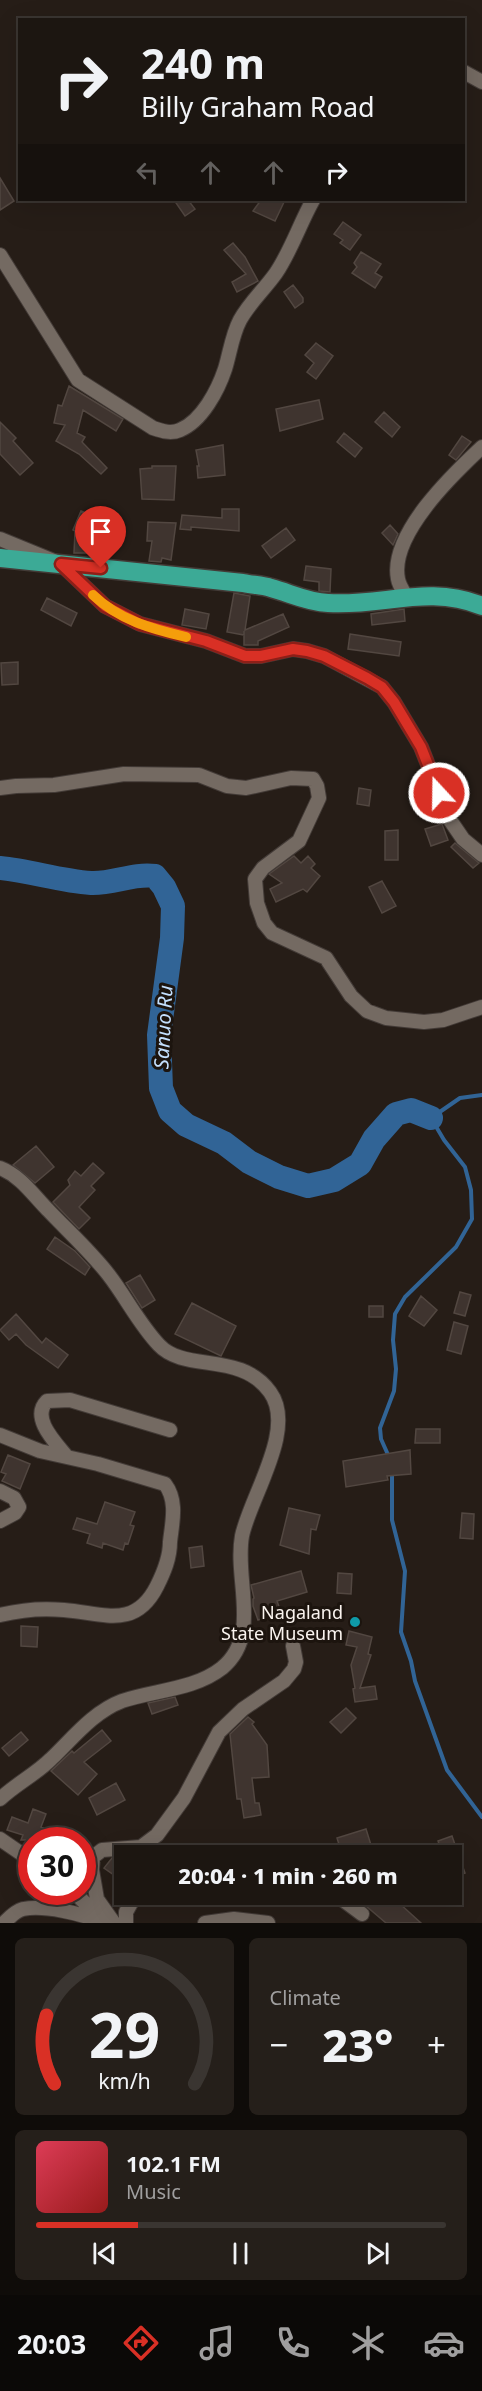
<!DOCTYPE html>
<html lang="en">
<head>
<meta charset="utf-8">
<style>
	:root { --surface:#1c1611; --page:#251f1a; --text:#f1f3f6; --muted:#a09f9f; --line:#3a3531; --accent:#d93025 }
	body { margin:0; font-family:"Noto Sans",sans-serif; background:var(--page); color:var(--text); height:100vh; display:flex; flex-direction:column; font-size:22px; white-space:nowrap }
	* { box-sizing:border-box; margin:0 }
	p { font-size:20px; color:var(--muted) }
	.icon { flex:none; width:33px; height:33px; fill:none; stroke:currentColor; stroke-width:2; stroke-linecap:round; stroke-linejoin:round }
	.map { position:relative; height:1923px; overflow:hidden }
	.drawer { display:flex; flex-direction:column; gap:15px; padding:15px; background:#0f0c09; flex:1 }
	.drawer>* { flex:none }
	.guide { position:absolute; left:18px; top:18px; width:447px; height:183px; border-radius:0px; box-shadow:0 6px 24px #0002,0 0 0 2px var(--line); background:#1c1611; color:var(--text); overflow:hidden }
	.speed { position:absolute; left:18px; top:1827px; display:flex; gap:12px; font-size:30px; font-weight:700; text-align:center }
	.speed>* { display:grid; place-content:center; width:78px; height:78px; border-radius:50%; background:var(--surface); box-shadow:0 6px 24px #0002,0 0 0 2px var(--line); line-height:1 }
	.speed .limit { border:9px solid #d22; background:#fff; color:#111 }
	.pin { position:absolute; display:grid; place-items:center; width:51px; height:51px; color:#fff; margin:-62px -26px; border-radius:50% 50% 50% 0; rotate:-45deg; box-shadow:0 0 6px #0007 }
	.pin .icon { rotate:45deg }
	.me { position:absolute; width:66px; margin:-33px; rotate:339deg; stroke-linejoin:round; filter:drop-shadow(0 0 4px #0008) }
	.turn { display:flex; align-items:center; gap:21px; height:126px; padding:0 24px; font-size:27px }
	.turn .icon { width:78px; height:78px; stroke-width:2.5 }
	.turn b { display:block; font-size:42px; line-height:51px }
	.lanes { display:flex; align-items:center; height:57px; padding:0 24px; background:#0003; justify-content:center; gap:30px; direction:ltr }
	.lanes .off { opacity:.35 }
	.big { font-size:45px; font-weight:800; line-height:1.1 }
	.drawer .tile { flex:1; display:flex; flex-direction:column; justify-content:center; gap:9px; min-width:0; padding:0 21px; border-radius:9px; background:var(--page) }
	.drawer .dial { align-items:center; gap:0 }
	.dial svg { height:156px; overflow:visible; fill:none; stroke:var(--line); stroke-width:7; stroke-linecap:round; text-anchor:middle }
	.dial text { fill:var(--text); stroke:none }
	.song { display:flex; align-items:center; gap:18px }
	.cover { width:72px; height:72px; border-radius:9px; background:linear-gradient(135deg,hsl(350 70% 55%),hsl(0 70% 35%)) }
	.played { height:6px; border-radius:3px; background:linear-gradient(90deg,var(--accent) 25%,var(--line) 25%) }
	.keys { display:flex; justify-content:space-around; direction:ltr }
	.heat { display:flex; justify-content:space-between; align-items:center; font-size:33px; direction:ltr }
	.drawer .tiles { flex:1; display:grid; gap:15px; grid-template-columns:1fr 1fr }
	.tile:last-child { grid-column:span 2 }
	.trip { position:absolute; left:114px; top:1845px; width:348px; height:60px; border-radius:0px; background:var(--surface); box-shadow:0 6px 24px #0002,0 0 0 2px var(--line); font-weight:800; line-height:60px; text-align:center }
	.dock { display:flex; height:96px; justify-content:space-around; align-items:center; background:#0b0907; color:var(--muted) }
	.dock .icon { width:42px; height:42px }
	.dock .active { color:var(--accent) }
	.dock b { font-size:27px; color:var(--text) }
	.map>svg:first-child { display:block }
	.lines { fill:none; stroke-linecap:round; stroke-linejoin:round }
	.stream { stroke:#316496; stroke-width:4 }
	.river { stroke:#316496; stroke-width:24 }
	.building { fill:#3f342f; stroke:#524741; stroke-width:1.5 }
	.minor-casing { stroke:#433b37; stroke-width:16 }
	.major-casing { stroke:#433b37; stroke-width:21 }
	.minor { stroke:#746a62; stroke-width:14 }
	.major { stroke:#3caa96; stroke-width:18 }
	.route-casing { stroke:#8d1f18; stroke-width:15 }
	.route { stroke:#d93025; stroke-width:10 }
	.slow { stroke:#f59e0b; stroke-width:10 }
	.culture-dot { fill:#0f9aa8; stroke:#1c140e; stroke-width:2 }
	.labels { text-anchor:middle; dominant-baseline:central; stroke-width:6; stroke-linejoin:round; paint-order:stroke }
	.poi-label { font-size:18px; fill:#faf4ef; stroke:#1c140e; text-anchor:end }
	.water-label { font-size:20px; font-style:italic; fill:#c4e0fe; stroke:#1c140e }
</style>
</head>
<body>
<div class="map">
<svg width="482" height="1923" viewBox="0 0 482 1923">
	<rect width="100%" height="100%" fill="#261d17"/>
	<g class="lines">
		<path class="stream" d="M 389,1457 L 381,1439 L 380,1428 L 394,1391 L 396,1369 L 393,1340 L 395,1314 L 405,1297 L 456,1247 L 472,1219 L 471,1190 L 465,1167 L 444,1140 L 431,1118 L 460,1098 L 482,1095
			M 392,1471 L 392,1520 L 405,1571 L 401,1632 L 411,1661 L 415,1681 L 447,1770 L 482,1817"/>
		<path class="river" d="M 0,868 C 31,871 60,881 91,883 C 113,884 133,873 155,876 L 164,887 L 173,906 L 172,938 L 159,1035 L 161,1088 L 170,1111 L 186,1125 L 224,1143 L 249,1162 L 279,1177 L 308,1186 L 334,1180 L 360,1164 L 374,1139 L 396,1114 L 411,1110 L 431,1118"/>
	</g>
	<path class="building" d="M 0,178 L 14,201 L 0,210 Z
		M 174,200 L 188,200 L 195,209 L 185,216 Z
		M 261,200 L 285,200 L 275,221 L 253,211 Z
		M 343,222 L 361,235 L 350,250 L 340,243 L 343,240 L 334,234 Z
		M 233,243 L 245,257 L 258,281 L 237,292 L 232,282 L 246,274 L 224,250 Z
		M 361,252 L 381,264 L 375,273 L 382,277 L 375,288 L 352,273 L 357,267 L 354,263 Z
		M 293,285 L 303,298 L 303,302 L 295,308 L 284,292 Z
		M 316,343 L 333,356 L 316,379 L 307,372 L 314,363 L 305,355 Z
		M 69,386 L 123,419 L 116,431 L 83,410 L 77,433 L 85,437 L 82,442 L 107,468 L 101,474 L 79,454 L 56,441 L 65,425 L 54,423 L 58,405 L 62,406 Z
		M 319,400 L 323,419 L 280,431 L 276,409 Z
		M 384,412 L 400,427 L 392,437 L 375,422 Z
		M 0,422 L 16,438 L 13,441 L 33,463 L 20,475 L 0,454 Z
		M 344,433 L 362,448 L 355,457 L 337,442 Z
		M 462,436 L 471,442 L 456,460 L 449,455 Z
		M 223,445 L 225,475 L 198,478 L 197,466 L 199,466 L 196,450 Z
		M 152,466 L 176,466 L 174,500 L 142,499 L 140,469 L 152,468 Z
		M 222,509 L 239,509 L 239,531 L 191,527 L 191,530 L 180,529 L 182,515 L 222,518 Z
		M 81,511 L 91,515 L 88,524 L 123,530 L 121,543 L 89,538 L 89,553 L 74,553 L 75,531 L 73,530 Z
		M 148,522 L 176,523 L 171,560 L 162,558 L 161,562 L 149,561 L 152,541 L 147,541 Z
		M 390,525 L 398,534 L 393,545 L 382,533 Z
		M 286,528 L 295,540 L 271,558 L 262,546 Z
		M 306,566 L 331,569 L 330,592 L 319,591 L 319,582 L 304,580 Z
		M 234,593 L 250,596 L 245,630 L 283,614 L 289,627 L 258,641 L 258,645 L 244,645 L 244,631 L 244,635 L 227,632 Z
		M 47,598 L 77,613 L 71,626 L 41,610 Z
		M 185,609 L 209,614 L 206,629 L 182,625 Z
		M 404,609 L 405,621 L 372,625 L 371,614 Z
		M 350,634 L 401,642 L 399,656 L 348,649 Z
		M 18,662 L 18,684 L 2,685 L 1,663 Z
		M 359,788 L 371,790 L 369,806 L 357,804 Z
		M 442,824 L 448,840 L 431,846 L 425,829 Z
		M 398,830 L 398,860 L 385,860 L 385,831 Z
		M 455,843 L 479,863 L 473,868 L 451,847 Z
		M 294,856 L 301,863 L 308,856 L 315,864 L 311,868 L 320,876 L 307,892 L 303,889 L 276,902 L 270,889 L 282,883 L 269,874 Z
		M 382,881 L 396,906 L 382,913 L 369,887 Z
		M 36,1146 L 54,1167 L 35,1183 L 13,1165 Z
		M 93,1163 L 104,1173 L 91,1186 L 95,1190 L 79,1207 L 90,1218 L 79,1229 L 53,1202 L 70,1185 L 68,1180 L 75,1171 L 81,1176 Z
		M 55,1237 L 75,1251 L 90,1267 L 85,1275 L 47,1249 Z
		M 140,1275 L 155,1300 L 142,1308 L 126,1283 Z
		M 460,1292 L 471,1295 L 465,1316 L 454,1313 Z
		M 421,1296 L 437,1310 L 424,1326 L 409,1316 Z
		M 192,1303 L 236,1326 L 221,1356 L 175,1334 Z
		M 369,1306 L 383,1306 L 383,1317 L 369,1317 Z
		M 16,1314 L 42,1343 L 46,1338 L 68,1355 L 58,1368 L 26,1345 L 16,1334 L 9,1340 L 0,1330 Z
		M 454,1322 L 468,1326 L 461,1354 L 447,1350 Z
		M 416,1429 L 440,1429 L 440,1443 L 415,1443 Z
		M 410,1450 L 411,1474 L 387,1476 L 388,1480 L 346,1487 L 343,1461 Z
		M 8,1455 L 30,1464 L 20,1489 L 2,1481 L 6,1474 L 1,1472 Z
		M 105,1502 L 135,1512 L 130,1525 L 134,1526 L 128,1544 L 125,1543 L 123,1550 L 103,1543 L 102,1548 L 87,1543 L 90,1534 L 73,1529 L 77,1518 L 97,1524 Z
		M 289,1508 L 320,1515 L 316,1530 L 311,1529 L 309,1554 L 280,1545 Z
		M 462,1513 L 474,1514 L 473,1539 L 460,1538 Z
		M 202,1546 L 204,1566 L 191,1568 L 189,1548 Z
		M 301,1571 L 307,1592 L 277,1601 L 281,1612 L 258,1620 L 253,1606 L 253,1599 L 254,1598 L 251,1585 Z
		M 338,1573 L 352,1574 L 351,1594 L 337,1593 Z
		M 21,1626 L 38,1627 L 37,1647 L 21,1646 Z
		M 349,1631 L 372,1637 L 368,1654 L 371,1655 L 360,1688 L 375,1686 L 377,1699 L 355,1702 L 353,1689 L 355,1688 L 351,1665 L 357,1647 L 346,1645 Z
		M 175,1697 L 178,1705 L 152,1714 L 148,1703 Z
		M 346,1708 L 356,1718 L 341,1733 L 330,1722 Z
		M 248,1717 L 254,1722 L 252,1724 L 267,1745 L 269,1777 L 252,1778 L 255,1803 L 259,1803 L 261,1815 L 244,1818 L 241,1799 L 237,1799 L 230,1734 Z
		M 102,1730 L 111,1741 L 84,1762 L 97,1774 L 78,1795 L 51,1771 L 72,1751 L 74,1753 Z
		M 21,1732 L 28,1740 L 9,1756 L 2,1748 Z
		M 116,1783 L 125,1800 L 97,1815 L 89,1798 Z
		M 33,1809 L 46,1814 L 41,1827 L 75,1840 L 21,1840 L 23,1835 L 7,1830 L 12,1817 L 28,1823 Z
		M 366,1829 L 371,1845 L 342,1854 L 337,1838 Z
		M 452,1836 L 465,1873 L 452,1878 L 452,1856 L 443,1856 L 438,1841 Z
		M 112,1858 L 124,1867 L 124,1882 L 104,1868 Z
		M 352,1894 L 382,1894 L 394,1904 L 399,1903 L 421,1923 L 386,1923 Z"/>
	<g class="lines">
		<g class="minor-casing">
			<path id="minor" d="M 464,72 L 482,82
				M 0,255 L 78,380 L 153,428 C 162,431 171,434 180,430 C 202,421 218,390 225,369 C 230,353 232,335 240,320 C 250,302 264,290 276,273 C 291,251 300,223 313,200
				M 0,539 L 61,564 L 105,606 L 140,624 L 206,641 L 245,656 L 261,656 L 293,649 L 307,651 L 324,656 L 382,687 L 394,702 L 421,747 L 450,820 L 463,839 L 482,855
				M 406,596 C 403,591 399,585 398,579 C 389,535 453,474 482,447
				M 0,788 L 16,786 L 54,785 L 124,774 L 199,775 L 227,786 L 246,788 L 291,778 L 313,779 L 317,786 L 319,798 L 299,841 L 263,868 L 255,879 L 257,903 L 264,923 L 272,933 L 326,958 L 351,996 L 367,1011 L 386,1018 L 424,1022 L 443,1020 L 482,1007
				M 0,1168 C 21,1176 33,1195 48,1210 C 68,1231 90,1251 108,1274 C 126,1297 139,1324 159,1345 C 185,1373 241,1351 270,1392 C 297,1429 250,1497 242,1536 C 234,1580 262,1635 222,1668 C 194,1690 154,1690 122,1701 C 93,1712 73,1738 51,1759 C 36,1774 16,1784 0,1799
				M 0,1435 L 40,1451 L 98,1464 L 165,1484 C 178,1501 172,1523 170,1542 C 170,1558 164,1572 157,1586 C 135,1630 103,1613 64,1610 C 43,1608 20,1610 0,1615
				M 67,1457 C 56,1443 30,1418 47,1401 L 70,1400 L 170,1430
				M 0,1491 L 14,1498 L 19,1507 L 15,1513 L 0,1521
				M 0,1839 L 32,1861
				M 74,1892 L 100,1918
				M 335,1894 L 362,1914
				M 4,1923 C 9,1918 15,1911 23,1909 C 43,1905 83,1913 101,1923
				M 114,1923 L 97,1899 L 92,1870 L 93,1857 L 102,1850 L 141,1847 L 157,1835 L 184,1798 L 219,1732 L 243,1709 L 284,1681 L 294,1669 L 296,1662 L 293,1646
				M 126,1923 L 126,1912 L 136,1894
				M 205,1923 L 234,1919 L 268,1923"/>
		</g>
		<g class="major-casing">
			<path id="major" d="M 0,558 L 243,583 C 252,585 262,585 271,588 C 290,593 307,602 328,603 C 382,607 428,584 482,606"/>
		</g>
		<use href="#minor" class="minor"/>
		<use href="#major" class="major"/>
	</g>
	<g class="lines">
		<g class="route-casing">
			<path id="route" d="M 101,568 L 61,564 L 105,606 L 140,624 L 206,641 L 245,656 L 261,656 L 293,649 L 307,651 L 324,656 L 367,678 L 382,687 L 394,702 L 421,747 L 439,793"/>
		</g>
		<use href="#route" class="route"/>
		<path class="slow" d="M 93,595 C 119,620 152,629 186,637"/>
	</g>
	<circle class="culture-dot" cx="355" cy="1622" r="6"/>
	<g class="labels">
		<g class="poi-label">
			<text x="343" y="1612">Nagaland<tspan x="343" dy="21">State Museum</tspan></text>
		</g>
		<g class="water-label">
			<text transform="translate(163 1027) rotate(-87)">Sanuo Ru</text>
		</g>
	</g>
</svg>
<div class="speed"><div class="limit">30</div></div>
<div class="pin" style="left:101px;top:568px;background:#d93025"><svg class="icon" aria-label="arrive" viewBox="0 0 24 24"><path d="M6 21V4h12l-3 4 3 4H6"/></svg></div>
<svg class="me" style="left:439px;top:793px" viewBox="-20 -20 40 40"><circle r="17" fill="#d93025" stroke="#fff" stroke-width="3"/><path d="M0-11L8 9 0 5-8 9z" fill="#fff"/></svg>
<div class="trip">20:04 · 1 min · 260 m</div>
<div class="guide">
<div class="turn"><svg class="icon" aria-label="right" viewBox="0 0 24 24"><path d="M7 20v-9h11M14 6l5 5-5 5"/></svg><div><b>240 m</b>Billy Graham Road</div></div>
<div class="lanes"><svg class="icon off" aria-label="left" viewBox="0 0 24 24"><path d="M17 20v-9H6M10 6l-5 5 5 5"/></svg><svg class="icon off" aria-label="ahead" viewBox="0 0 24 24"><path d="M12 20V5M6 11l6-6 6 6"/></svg><svg class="icon off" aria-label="ahead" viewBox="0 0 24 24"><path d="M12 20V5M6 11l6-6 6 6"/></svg><svg class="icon" aria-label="right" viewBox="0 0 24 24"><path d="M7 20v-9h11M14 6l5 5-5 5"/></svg></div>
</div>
</div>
<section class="drawer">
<div class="tiles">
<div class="tile dial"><svg viewBox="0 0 100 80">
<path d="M14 69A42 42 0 1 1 86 69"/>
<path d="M14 69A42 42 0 0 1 10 34" stroke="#d93025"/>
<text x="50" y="56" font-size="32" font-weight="700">29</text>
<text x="50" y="72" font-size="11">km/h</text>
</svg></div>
<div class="tile"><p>Climate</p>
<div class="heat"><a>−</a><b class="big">23°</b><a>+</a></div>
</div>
<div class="tile">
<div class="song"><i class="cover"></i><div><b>102.1 FM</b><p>Music</p></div></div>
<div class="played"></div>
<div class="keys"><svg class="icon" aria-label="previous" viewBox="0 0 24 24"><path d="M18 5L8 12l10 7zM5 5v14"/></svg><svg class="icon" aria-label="pause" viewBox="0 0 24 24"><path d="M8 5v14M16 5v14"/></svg><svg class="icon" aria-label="next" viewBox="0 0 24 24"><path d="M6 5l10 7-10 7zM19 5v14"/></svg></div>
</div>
</div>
</section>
<nav class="dock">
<b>20:03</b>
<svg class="icon active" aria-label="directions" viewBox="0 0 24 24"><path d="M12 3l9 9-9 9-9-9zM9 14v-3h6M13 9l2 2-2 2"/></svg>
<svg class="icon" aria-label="music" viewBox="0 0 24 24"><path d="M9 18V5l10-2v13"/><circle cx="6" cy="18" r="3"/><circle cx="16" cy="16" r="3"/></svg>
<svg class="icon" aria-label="phone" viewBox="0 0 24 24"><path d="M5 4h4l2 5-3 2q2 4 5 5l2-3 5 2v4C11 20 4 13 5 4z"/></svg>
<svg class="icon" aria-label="climate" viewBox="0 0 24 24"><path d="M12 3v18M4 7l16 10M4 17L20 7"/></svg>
<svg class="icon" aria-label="car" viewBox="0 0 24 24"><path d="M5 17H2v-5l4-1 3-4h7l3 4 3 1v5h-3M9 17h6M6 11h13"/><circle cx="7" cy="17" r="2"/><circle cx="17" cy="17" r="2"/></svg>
</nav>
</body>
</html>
